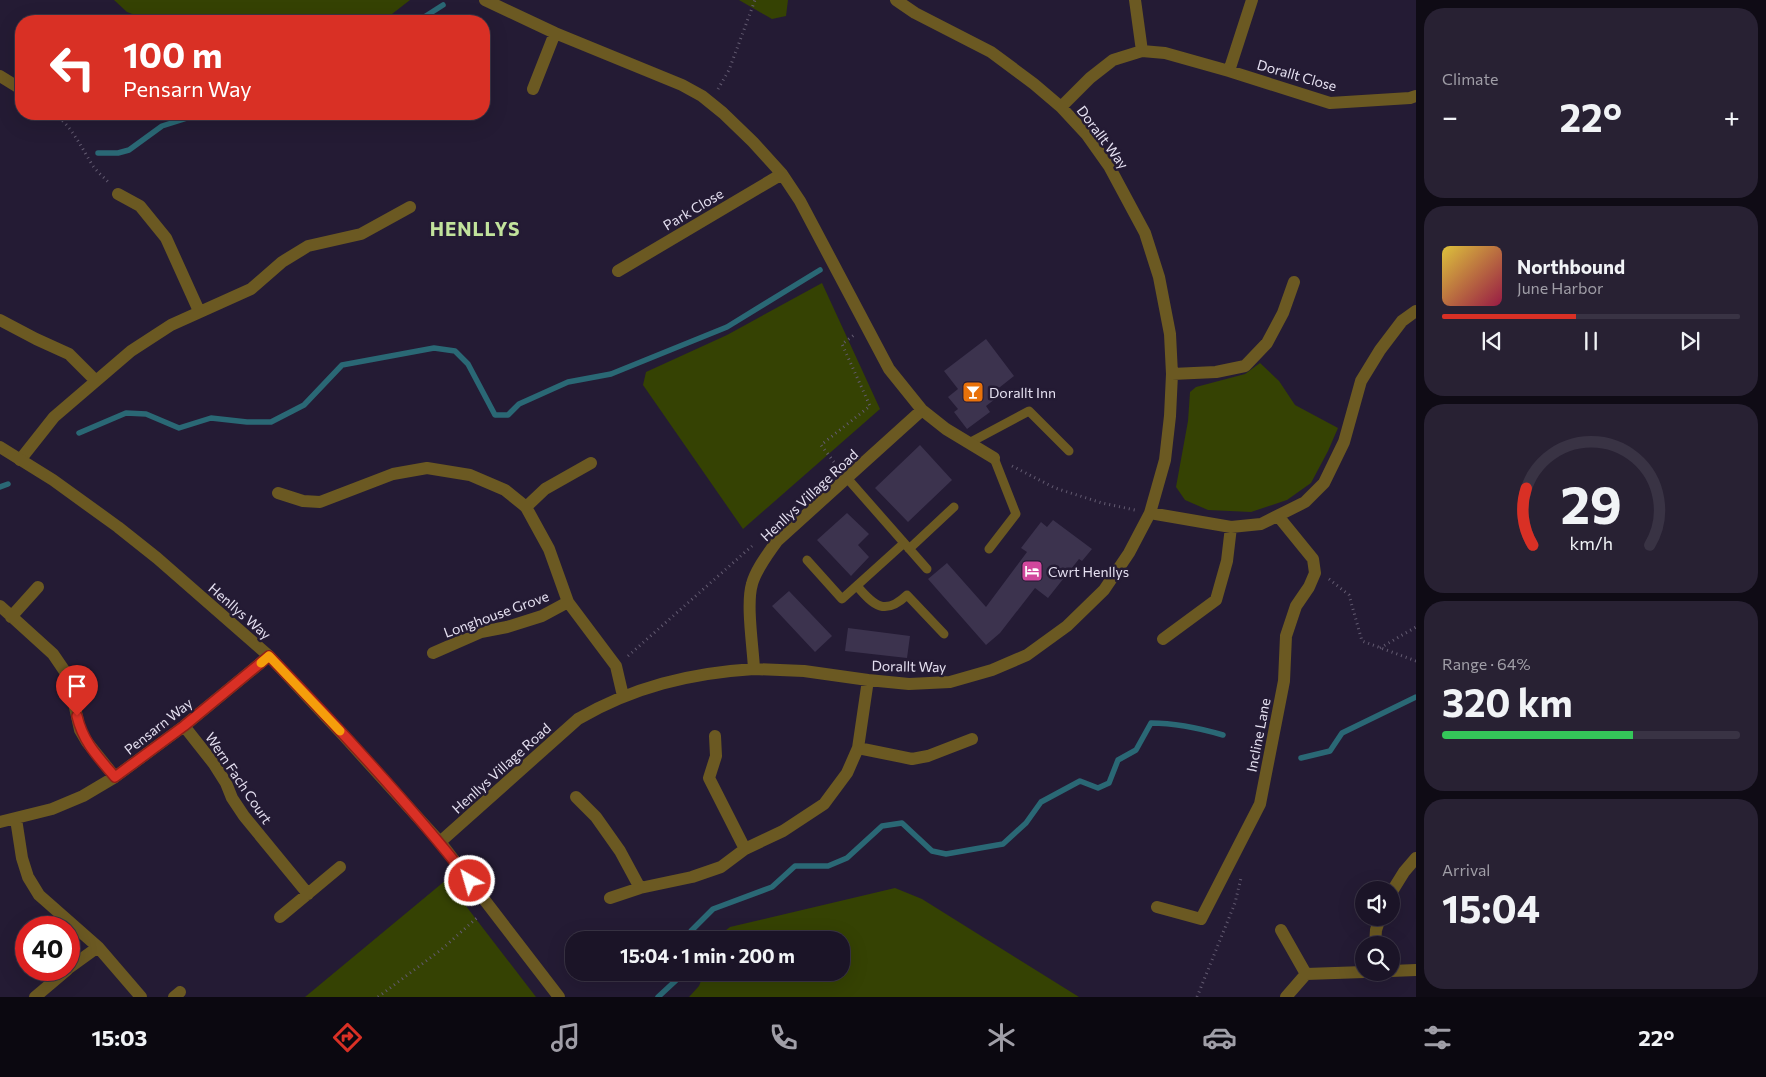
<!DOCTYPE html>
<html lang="en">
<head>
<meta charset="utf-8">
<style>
	:root { --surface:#1b1427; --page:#282133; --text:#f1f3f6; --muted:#a09ea7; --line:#393344; --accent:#d93025 }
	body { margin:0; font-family:Commissioner,sans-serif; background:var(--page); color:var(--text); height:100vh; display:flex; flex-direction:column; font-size:19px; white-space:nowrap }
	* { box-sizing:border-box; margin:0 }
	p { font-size:16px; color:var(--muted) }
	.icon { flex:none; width:28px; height:28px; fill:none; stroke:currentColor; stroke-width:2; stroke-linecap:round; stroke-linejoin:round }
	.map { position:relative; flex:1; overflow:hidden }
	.side { display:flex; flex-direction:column; gap:8px; padding:8px; background:#0f0b15; width:350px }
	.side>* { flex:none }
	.top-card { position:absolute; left:15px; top:15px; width:475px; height:105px; border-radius:20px; box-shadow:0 5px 20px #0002,0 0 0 1px var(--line); background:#d93025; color:#fff; overflow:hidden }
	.fabs { position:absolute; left:1355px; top:881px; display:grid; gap:10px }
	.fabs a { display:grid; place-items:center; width:45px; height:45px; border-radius:50%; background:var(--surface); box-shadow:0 5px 20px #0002,0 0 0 1px var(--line); font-size:25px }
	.speed { position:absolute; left:15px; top:916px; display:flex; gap:10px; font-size:25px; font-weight:700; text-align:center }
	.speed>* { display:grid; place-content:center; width:65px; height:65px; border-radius:50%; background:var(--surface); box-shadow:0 5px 20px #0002,0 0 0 1px var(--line); line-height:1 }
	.speed .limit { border:8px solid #d22; background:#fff; color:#111 }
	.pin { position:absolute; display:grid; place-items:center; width:42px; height:42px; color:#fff; margin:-51px -21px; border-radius:50% 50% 50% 0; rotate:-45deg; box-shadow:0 0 5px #0007 }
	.pin .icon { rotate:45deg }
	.me { position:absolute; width:55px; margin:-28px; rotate:322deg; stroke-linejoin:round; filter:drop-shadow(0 0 4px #0008) }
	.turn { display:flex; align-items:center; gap:18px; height:105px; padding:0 25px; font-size:22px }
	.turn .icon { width:65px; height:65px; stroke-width:2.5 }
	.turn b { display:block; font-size:35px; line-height:42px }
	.big { font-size:38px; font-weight:700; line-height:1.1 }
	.side .widget { flex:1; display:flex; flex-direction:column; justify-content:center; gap:8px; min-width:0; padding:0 18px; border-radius:20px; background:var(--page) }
	.side .dial { align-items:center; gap:0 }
	.dial svg { height:130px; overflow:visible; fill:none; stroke:var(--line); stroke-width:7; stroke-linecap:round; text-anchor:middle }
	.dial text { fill:var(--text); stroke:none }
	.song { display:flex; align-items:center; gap:15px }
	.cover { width:60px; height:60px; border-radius:8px; background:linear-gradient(135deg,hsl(50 70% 55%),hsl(340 70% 35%)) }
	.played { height:5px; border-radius:2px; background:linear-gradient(90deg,var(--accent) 45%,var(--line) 45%) }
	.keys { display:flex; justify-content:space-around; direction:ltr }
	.heat { display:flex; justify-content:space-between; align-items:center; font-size:28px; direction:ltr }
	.charge { height:8px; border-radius:4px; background:linear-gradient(90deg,#34c759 64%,var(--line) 0) }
	.trip { position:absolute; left:565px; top:931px; width:285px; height:50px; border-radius:20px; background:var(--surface); box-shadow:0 5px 20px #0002,0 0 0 1px var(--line); font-weight:700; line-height:50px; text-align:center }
	.dock { display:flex; height:80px; justify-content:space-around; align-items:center; background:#0b0810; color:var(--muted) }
	.dock .icon { width:35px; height:35px }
	.dock .current { color:var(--accent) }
	.dock b { font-size:22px; color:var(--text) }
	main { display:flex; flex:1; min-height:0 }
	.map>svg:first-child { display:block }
	.green { fill:#354203 }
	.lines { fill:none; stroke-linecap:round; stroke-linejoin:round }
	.stream { stroke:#2a6875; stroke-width:5.5 }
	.building { fill:#3c334e }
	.path { stroke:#635b71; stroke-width:3; stroke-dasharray:1 4; stroke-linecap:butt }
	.service { stroke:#6b5922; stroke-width:9 }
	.minor { stroke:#6b5922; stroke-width:12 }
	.tertiary { stroke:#6b5922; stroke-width:12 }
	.route-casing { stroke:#8d1f18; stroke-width:12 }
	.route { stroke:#d93025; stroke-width:9 }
	.slow { stroke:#f59e0b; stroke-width:9 }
	.labels { text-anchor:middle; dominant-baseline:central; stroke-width:5; stroke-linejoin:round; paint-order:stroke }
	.street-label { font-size:14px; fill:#e5e0f1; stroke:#241b34 }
	.poi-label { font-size:14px; fill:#e5e0f1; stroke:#241b34; text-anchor:start }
	.district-label { font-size:19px; font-weight:bold; letter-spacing:1px; fill:#c2e39c; stroke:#241b34 }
</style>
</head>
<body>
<main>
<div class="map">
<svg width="1416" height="997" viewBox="0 0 1416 997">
	<rect width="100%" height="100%" fill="#241b34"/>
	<path class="green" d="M 114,0 L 410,0 L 383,21 L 151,21 L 127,12 Z
		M 739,0 L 788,0 L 786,16 L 772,19 Z
		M 822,283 L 880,409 L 743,529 L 643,385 L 646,372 L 727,335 Z
		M 1260,363 L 1279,381 L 1295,405 L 1338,428 L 1328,451 L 1311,483 L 1287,500 L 1251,512 L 1208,510 L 1185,500 L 1176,487 L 1188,421 L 1190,392 L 1196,387 L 1245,374 Z
		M 446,880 L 536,997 L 305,997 Z
		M 895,888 L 922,899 L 1079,997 L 689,997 L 699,986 L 704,973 L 841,972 L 841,940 L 713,940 L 730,927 Z"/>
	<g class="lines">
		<path class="stream" d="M 418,21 L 443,5
			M 98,153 L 118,153 L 129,150 L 162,126 L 200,114
			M 79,433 L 126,413 L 146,414 L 179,428 L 211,418 L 247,422 L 271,422 L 304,405 L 342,365 L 434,348 L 455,351 L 468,364 L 495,415 L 508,415 L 519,404 L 568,382 L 611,374 L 727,327 L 820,270
			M 0,487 L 8,484
			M 1301,758 L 1330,751 L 1342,733 L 1416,697
			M 694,940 L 691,931 L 713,909 L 772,887 L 795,866 L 828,866 L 847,858 L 882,826 L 902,823 L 932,851 L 946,854 L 1003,844 L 1026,823 L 1041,802 L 1080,781 L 1098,788 L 1109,783 L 1118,760 L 1136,750 L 1151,723 C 1177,723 1199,728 1223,735
			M 658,997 L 685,972"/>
	</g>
	<path class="building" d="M 986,339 L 1014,376 L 995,391 L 999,396 L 986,406 L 990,412 L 967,429 L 954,412 L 958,409 L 948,397 L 958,389 L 944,371 Z
		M 920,445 L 952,480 L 908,522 L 875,488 Z
		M 847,513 L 869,534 L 858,545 L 869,557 L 851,576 L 817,540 Z
		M 1053,520 L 1092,549 L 1082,561 L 1079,559 L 1048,598 L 1035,588 L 1000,633 L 986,645 L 928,579 L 947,563 L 986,607 L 1027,552 L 1021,548 L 1041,522 L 1047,527 Z
		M 789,591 L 832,636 L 815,652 L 772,606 Z
		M 848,628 L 910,636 L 907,658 L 845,651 Z"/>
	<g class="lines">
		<path class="path" d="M 718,89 L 729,70 L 755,0
			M 55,114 C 73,128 81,147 93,166 C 97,172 104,177 109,183
			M 837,466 L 821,445 L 870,406 L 842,344 L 854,335
			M 1012,466 L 1055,488 L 1102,503 L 1135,510
			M 1329,579 L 1349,595 L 1362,641 L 1416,661
			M 1380,648 L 1416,627
			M 628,656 L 752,546
			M 378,997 L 442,949 L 479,916
			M 1197,997 L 1235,903 L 1241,878"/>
		<path class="service" d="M 969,443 L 1029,411 L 1069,451
			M 847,478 L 927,569
			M 909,549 L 954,507
			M 989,549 L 1016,514 L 994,458
			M 807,560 L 842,599 L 904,543
			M 857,586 C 874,606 885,616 907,595 L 944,634"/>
		<path class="minor" d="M 485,0 L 555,33 L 682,85 L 702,96 L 723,113 L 753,142 L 782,174 L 800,201 L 889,369 L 922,410 L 946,429 L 994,458
			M 1135,0 L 1142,51
			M 1229,71 L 1252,0
			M 0,76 L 21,89
			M 533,89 L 555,33
			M 1061,107 L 1090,78 L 1113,60 L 1142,51 L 1165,53 L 1229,71 L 1330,103 L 1410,98 L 1416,96
			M 118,194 L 140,206 L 166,238 L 199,311
			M 618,271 L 782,174
			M 0,320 L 36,339 L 69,354 L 96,381
			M 1172,374 L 1216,372 L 1245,366 L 1267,343 L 1283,313 L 1294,282
			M 20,460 L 54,417 L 131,351 L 171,325 L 251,289 L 282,262 L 308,246 L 361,234 L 410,207
			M 278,493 L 303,501 L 320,502 L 393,474 L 427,468 L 470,475 L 505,490 L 526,507 L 549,549 L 568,602 L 616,666 L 623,696
			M 526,507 L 545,489 L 591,463
			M 1150,513 L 1231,527 L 1261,524 L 1305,502 L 1324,483 L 1344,442 L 1361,381 L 1380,350 L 1402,321 L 1416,311
			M 0,606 L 53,654 L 68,676 L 80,730 L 87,742 L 115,777
			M 11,617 L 38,587
			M 1163,639 L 1216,600 L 1227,561 L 1231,527
			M 433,653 L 481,632 L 507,627 L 542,616 L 568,602
			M 754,669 L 804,671 L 868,680 L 909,684 L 950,682 L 992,670 L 1027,655 L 1067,626 L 1104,590 L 1129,553 L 1150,513 L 1165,460 L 1170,416 L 1172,374 L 1170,334 L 1159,277 L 1145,233 L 1109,166 L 1087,135 L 1061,107 L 1034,84 L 991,52 L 915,13 L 896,0
			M 184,726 L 214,764 L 226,783 L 232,798 L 244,816 L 308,894
			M 715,736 L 716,756 L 709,778 L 745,849
			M 858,748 L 912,759 L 928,756 L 972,739
			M 576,797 L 596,817 L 620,851 L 640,888
			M 16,819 L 22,858 L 28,877 L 39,895 L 98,947 L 141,997
			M 0,822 L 52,809 L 83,796 L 115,777 L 184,726 L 269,656
			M 440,842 L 578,719 C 633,687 690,673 754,669 C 753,647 746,604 752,584 C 756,569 768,554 777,541 L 922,410
			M 1391,893 L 1404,872 L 1416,858
			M 610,898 L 640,888 L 692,877 L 721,867 L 745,849 L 783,831 L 824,804 L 847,773 L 858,748 L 868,680
			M 1157,907 L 1201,919 L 1260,804 L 1284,681 L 1286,636 L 1296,606 L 1309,587 L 1315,573 L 1313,559 L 1278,516
			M 280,917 L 340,867
			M 1281,930 L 1306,974 L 1364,972
			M 1375,945 L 1376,930 L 1380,918
			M 69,968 L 98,947
			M 1391,971 L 1416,970
			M 35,997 L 67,970
			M 174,997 L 180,992
			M 1286,997 L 1306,974"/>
		<path class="tertiary" d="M 0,447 L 53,480 L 118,527 L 157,558 L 269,656 L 344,736 L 440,842 L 559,997"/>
	</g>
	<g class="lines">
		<g class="route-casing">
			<path id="route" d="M 77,716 C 83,742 98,757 115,777 L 184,726 L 269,656 C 339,728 408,802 470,881"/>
		</g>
		<use href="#route" class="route"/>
		<path class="slow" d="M 261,663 L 269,656 L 340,731"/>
	</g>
	<defs>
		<g id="bar-square" transform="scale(1.125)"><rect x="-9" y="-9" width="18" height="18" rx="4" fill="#e8710a" stroke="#241b34"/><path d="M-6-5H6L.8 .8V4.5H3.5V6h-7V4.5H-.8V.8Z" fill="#fff"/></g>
		<g id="hotel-square" transform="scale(1.125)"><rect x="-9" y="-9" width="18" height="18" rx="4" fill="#d1479c" stroke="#241b34"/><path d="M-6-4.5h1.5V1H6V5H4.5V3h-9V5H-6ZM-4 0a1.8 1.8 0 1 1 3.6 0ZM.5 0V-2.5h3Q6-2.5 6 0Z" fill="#fff"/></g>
	</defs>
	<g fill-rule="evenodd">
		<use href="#bar-square" x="973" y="392"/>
		<use href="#hotel-square" x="1032" y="571"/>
	</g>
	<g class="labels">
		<g class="street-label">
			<text transform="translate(1297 75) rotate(16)">Dorallt Close</text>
			<text transform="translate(1103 137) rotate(53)">Dorallt Way</text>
			<text transform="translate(693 209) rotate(-31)">Park Close</text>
			<text transform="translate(809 495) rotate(-43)">Henllys Village Road</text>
			<text transform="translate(240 611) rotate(41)">Henllys Way</text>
			<text transform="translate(496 614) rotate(-20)">Longhouse Grove</text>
			<text transform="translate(909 666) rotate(1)">Dorallt Way</text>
			<text transform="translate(158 726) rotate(-38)">Pensarn Way</text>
			<text transform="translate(1258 735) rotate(-79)">Incline Lane</text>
			<text transform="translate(501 768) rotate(-42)">Henllys Village Road</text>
			<text transform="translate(239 778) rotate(56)">Wern Fach Court</text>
		</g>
		<g class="poi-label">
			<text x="989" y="392">Dorallt Inn</text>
			<text x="1048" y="571">Cwrt Henllys</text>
		</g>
		<g class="district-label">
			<text x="475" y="228">HENLLYS</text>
		</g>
	</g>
</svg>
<div class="fabs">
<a><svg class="icon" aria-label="sound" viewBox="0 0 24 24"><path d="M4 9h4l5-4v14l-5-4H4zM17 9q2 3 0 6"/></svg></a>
<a><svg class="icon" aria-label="search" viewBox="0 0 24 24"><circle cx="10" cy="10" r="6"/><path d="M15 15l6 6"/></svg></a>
</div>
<div class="speed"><div class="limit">40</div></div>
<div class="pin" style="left:77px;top:716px;background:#d93025"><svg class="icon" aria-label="arrive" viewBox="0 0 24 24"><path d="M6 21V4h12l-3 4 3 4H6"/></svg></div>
<svg class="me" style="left:470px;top:881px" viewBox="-20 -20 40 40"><circle r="17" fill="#d93025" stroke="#fff" stroke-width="3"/><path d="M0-11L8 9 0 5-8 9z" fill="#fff"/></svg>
<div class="trip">15:04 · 1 min · 200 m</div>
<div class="top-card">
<div class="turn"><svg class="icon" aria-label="left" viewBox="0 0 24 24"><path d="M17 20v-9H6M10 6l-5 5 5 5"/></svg><div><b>100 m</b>Pensarn Way</div></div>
</div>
</div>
<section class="side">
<div class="widget"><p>Climate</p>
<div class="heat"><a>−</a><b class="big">22°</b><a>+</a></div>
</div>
<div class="widget">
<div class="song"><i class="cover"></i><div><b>Northbound</b><p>June Harbor</p></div></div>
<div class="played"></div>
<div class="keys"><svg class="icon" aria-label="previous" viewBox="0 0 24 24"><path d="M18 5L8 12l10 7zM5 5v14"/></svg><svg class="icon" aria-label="pause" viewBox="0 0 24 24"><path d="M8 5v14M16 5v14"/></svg><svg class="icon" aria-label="next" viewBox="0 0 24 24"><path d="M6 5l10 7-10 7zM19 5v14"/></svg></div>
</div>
<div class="widget dial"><svg viewBox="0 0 100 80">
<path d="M14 69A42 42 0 1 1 86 69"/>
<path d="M14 69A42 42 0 0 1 10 34" stroke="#d93025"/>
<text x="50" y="56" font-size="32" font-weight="700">29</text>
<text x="50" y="72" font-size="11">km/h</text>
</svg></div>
<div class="widget"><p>Range · 64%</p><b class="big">320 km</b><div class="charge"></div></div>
<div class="widget"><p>Arrival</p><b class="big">15:04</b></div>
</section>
</main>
<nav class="dock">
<b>15:03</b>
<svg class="icon current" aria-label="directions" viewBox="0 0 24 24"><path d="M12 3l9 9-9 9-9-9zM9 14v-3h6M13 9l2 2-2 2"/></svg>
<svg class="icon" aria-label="music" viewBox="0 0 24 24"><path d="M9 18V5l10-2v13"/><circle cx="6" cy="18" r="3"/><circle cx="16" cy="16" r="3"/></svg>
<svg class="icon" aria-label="phone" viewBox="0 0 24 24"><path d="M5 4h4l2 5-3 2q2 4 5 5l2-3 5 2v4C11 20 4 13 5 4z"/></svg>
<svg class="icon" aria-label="climate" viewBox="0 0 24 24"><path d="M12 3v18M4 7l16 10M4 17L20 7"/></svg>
<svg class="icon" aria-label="car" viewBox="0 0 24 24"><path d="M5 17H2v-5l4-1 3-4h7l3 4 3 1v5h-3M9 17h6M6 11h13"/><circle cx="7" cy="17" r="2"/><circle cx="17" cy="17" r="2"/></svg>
<svg class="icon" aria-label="filters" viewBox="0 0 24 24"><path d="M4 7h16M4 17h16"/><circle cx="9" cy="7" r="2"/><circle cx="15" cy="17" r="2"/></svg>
<b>22°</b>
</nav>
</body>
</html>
